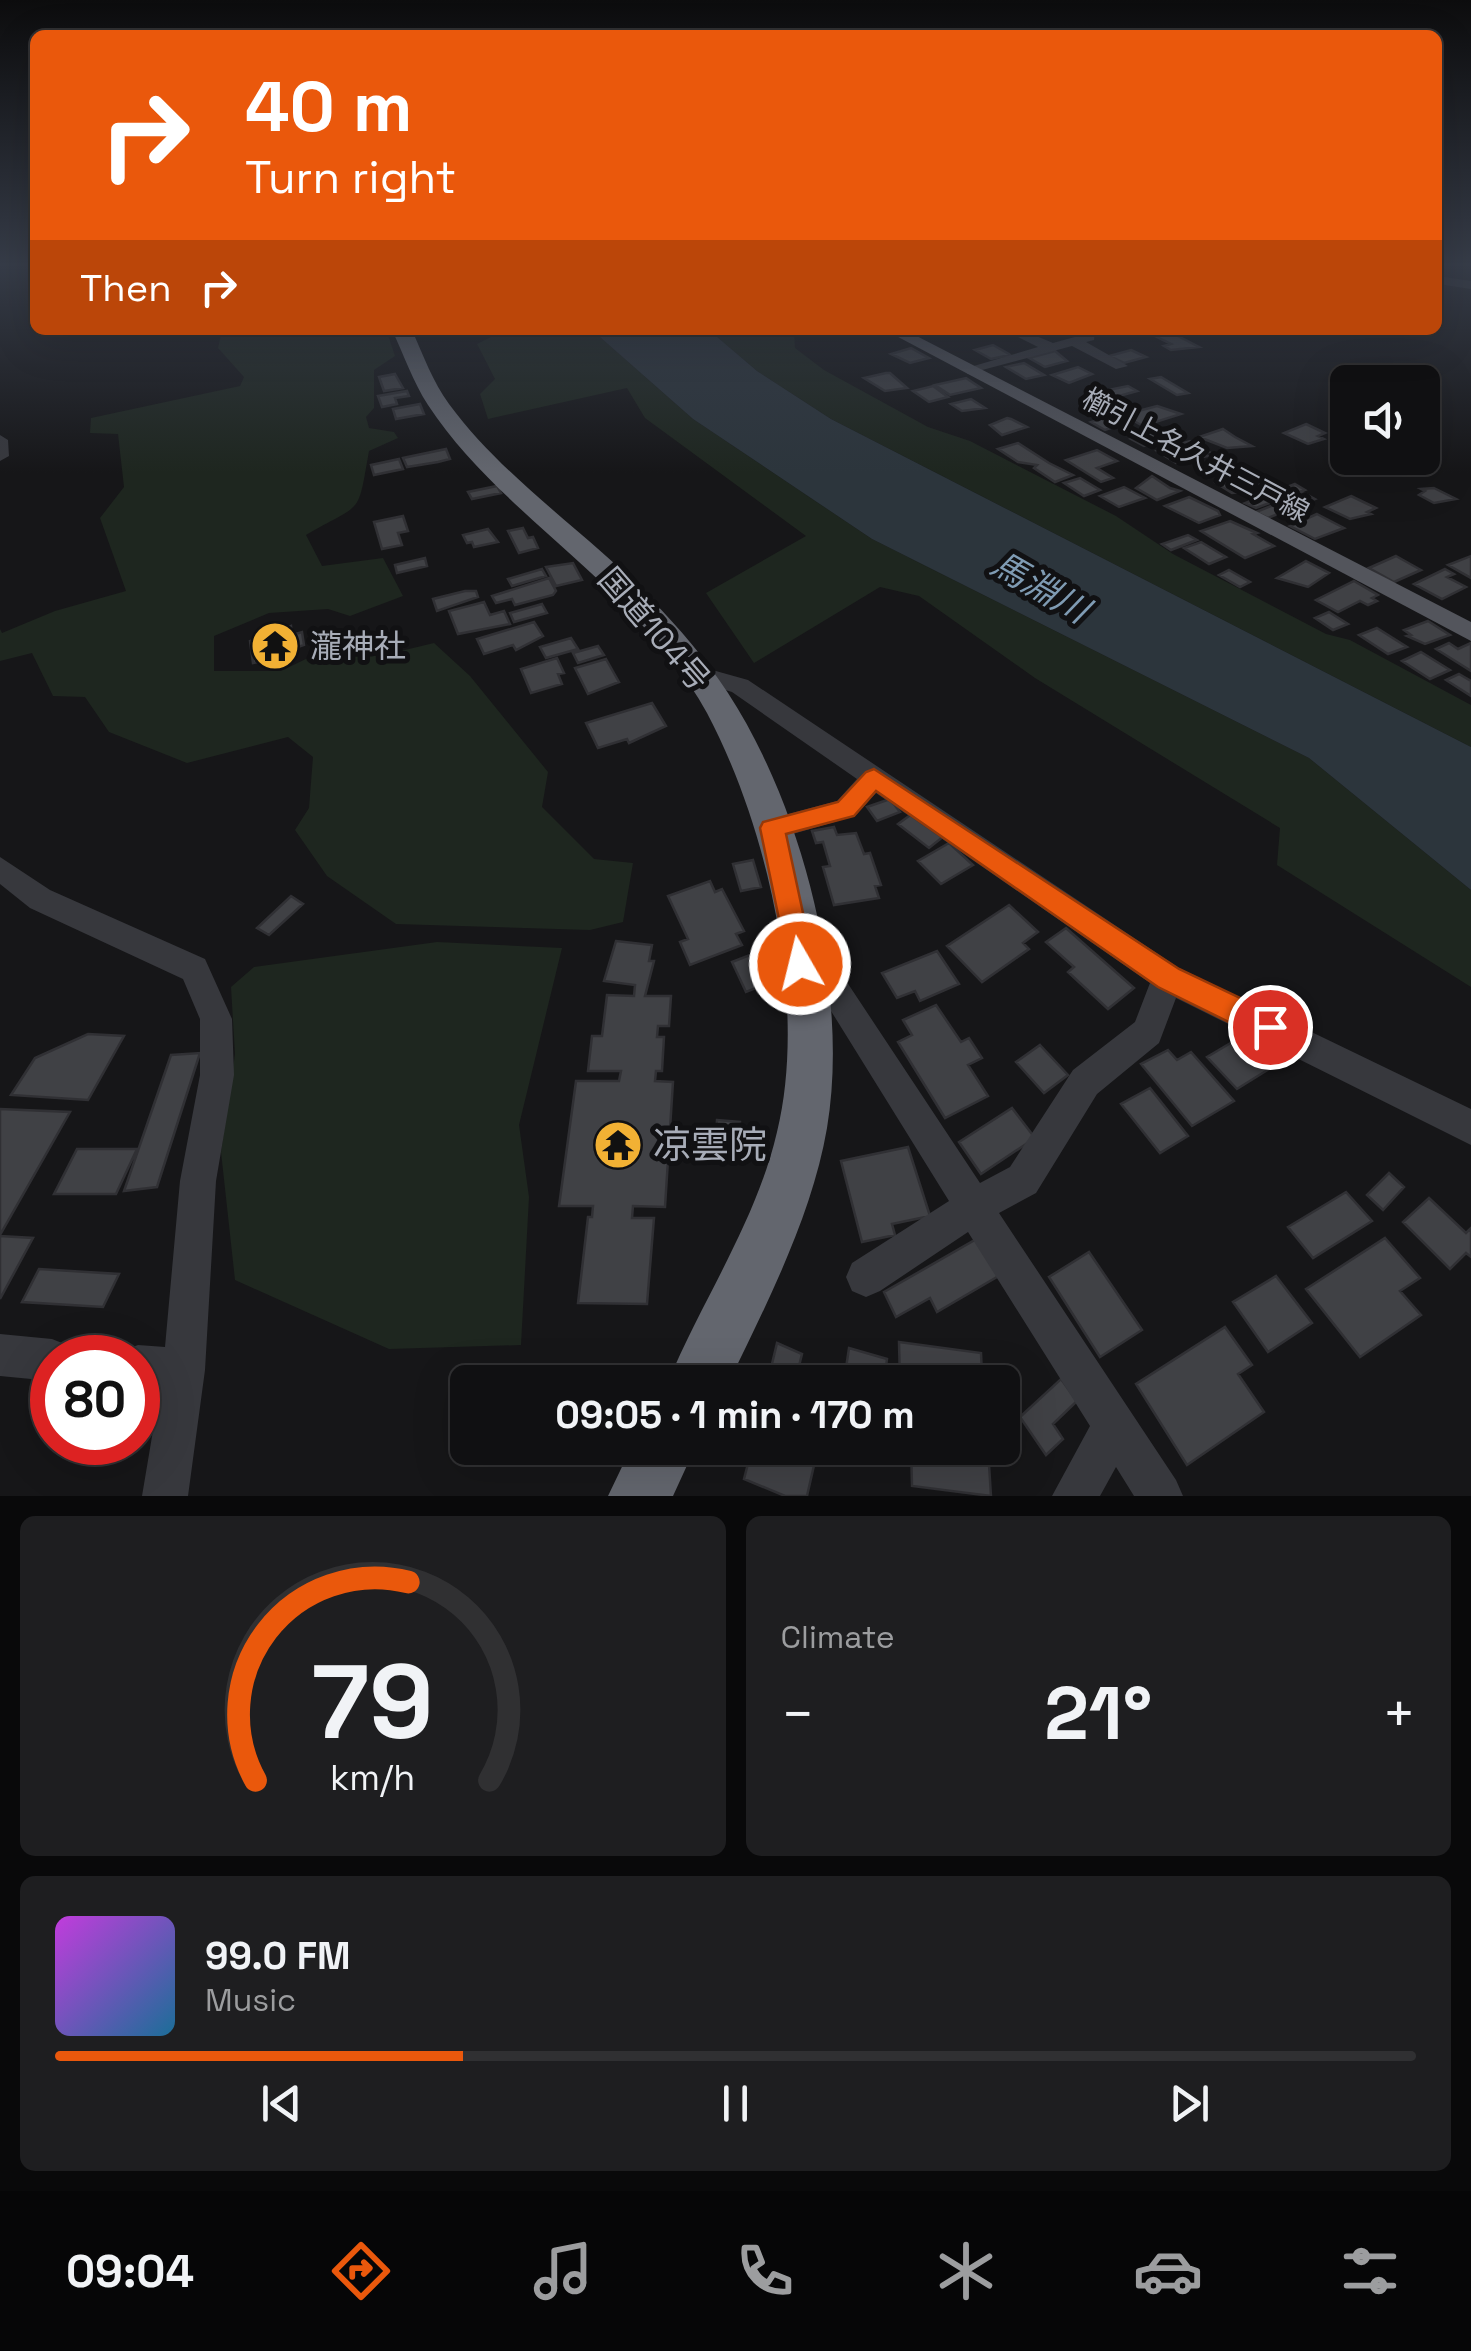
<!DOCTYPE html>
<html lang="en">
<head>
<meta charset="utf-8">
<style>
	:root { --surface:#101012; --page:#1e1e20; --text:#f1f3f6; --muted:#9c9d9f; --line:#303032; --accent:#ea580c }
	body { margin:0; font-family:"Space Grotesk","Noto Sans JP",sans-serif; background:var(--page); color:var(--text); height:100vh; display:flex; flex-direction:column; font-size:38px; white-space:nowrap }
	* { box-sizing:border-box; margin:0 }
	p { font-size:32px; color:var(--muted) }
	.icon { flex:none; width:55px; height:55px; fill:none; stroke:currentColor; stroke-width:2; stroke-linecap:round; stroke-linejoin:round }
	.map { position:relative; height:1496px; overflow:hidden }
	.drawer { display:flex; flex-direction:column; gap:20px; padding:20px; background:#09090a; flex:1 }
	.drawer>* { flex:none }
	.guide { position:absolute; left:30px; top:30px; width:1412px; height:305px; border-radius:15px; box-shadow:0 10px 40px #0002,0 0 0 2px var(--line); background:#ea580c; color:#fff; overflow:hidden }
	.controls { position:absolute; left:1330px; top:365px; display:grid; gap:20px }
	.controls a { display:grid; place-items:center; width:110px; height:110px; border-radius:15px; background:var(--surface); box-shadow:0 10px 40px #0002,0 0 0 2px var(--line); font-size:50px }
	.speed { position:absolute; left:30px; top:1335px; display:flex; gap:20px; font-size:50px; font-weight:700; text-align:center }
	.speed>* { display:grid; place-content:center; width:130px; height:130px; border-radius:50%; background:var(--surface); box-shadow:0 10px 40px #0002,0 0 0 2px var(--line); line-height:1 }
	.speed .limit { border:15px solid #d22; background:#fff; color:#111 }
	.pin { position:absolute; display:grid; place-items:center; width:85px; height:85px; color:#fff; margin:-42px; border:5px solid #fff; border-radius:50%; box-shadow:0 2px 10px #0007 }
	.me { position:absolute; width:110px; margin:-55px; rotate:352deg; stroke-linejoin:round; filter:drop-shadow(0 0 8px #0008) }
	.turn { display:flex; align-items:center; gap:35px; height:210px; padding:0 50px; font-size:45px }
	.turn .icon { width:130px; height:130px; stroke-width:2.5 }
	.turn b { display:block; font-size:70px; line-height:85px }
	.then { display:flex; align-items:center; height:95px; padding:0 50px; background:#0003; gap:20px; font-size:38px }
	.big { font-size:75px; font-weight:600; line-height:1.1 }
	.drawer .widget { flex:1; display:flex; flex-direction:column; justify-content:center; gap:15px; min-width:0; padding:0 35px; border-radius:15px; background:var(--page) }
	.drawer .dial { align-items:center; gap:0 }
	.dial svg { height:260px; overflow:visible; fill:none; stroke:var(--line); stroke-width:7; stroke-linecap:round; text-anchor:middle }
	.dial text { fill:var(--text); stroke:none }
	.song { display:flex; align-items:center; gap:30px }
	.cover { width:120px; height:120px; border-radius:15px; background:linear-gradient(135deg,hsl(290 70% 55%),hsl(200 70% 35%)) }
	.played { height:10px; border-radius:5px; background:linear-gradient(90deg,var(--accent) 30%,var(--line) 30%) }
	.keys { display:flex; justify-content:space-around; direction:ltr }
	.heat { display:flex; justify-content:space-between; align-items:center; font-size:55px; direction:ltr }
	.drawer .tiles { flex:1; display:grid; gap:20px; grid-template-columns:1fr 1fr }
	.widget:last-child { grid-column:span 2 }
	.trip { position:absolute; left:450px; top:1365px; width:570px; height:100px; border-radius:15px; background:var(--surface); box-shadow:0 10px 40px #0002,0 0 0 2px var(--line); font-weight:600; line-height:100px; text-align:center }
	.menu { display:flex; height:160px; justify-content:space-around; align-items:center; background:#060607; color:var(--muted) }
	.menu .icon { width:70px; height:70px }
	.menu .on { color:var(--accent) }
	.menu b { font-size:45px; color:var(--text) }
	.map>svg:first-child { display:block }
	.green { fill:#1e261f }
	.water { fill:#2c353c }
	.building { fill:#404145; stroke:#303034; stroke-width:2.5 }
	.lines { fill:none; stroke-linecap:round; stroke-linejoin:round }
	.minor { fill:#37383d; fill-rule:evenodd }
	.major { fill:#53555c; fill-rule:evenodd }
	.highway { fill:#63666e; fill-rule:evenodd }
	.route { fill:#ea580c; stroke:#983908; stroke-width:2.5 }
	.labels { text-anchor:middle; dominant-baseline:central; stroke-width:10; stroke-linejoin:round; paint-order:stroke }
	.far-street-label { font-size:28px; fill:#a8adb8; stroke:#111113 }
	.street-label { font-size:32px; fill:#a8adb8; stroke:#111113 }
	.poi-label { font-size:32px; fill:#a8adb8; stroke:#111113; text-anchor:start }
	.water-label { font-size:35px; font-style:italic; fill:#7f9bb3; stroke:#111113 }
	.near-poi-label { font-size:38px; fill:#a8adb8; stroke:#111113; text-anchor:start }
</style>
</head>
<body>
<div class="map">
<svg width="1471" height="1496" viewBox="0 0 1471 1496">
	<rect width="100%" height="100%" fill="#161618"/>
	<path class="green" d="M 222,330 L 387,332 L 395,356 L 374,370 L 374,408 L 366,417 L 369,428 L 394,432 L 398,438 L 369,451 C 357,518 364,501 306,535 L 322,566 L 383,558 L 403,596 L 350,616 L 328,609 L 269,613 L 214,636 L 214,671 L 281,671 L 339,643 L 384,655 L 434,643 L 470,676 L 548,772 L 542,807 L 594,859 L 633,863 L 623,922 L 590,930 L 396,924 L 327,876 L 295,830 L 309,808 L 313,757 L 288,737 L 187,763 L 109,732 L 85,697 L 53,696 L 32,653 L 0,661 L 0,629 L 2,633 L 55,611 L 126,591 L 100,518 L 124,487 L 118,434 L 90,433 L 91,418 L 240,386 L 244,377 L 218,348 Z
		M 505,330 L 592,330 L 693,419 L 872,539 L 1309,758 L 1471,890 L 1471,987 L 1277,865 L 1280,828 L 1035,678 L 919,596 L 880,587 L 754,663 L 706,593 L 806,536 L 645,418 L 627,388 L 488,419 L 480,394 L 495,379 L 477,344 Z
		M 709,330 L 794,330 L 795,348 L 824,370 L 928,427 L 970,441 L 1116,516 L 1173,554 L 1326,634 L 1350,640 L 1471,705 L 1471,747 L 831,419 L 757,371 Z
		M 437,942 L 562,948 L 519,1125 L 529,1197 L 521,1345 L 389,1349 L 235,1280 L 221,1152 L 235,1054 L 231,987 L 254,967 Z"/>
	<path class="water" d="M 592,330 L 709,330 L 757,371 L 831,419 L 1471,747 L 1471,890 L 1309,758 L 872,539 L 693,419 Z"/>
	<path class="building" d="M 1166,330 L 1177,332 L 1176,335 L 1199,347 L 1171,350 L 1164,346 L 1171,344 L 1151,334 Z
		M 993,345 L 1009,354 L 1010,355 L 991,359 L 975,350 Z
		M 911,348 L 929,358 L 910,363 L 891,354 Z
		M 1131,350 L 1146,357 L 1124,363 L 1109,356 Z
		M 1055,351 L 1067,361 L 1045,367 L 1029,358 Z
		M 1024,363 L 1044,375 L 1026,379 L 1006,367 Z
		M 1078,367 L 1092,374 L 1069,383 L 1052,375 Z
		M 886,373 L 890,373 L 907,388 L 885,391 L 864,378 Z
		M 395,374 L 403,388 L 384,391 L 379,377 Z
		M 1161,377 L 1188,393 L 1177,395 L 1150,379 Z
		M 966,378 L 981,388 L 950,395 L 935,385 Z
		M 933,386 L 948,397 L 929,402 L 913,391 Z
		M 1128,386 L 1137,391 L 1105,400 L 1093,393 Z
		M 407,391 L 409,396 L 395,398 L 397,404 L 382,407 L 378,396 Z
		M 971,399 L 985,408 L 962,411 L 951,404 Z
		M 420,404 L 424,414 L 396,419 L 393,409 Z
		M 1157,406 L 1181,414 L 1143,426 L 1123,415 Z
		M 1113,415 L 1127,423 L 1105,430 L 1091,422 Z
		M 1007,418 L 1011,419 L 1027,427 L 1002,435 L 990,425 Z
		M 1306,424 L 1325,433 L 1318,436 L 1324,439 L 1308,444 L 1284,433 Z
		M 1223,429 L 1235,437 L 1252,446 L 1227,448 L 1199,437 Z
		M 1155,431 L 1164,440 L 1144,446 L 1131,439 Z
		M 1190,441 L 1209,452 L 1203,454 L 1208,456 L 1176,463 L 1157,451 Z
		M 1018,443 L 1049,463 L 1073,475 L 1055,482 L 1034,468 L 1037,465 L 1018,462 L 998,449 Z
		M 446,449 L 450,459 L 438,462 L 407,467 L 403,458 Z
		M 1097,450 L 1117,461 L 1097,468 L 1113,478 L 1101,482 L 1066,460 Z
		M 399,459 L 403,469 L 374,475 L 371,465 Z
		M 1251,470 L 1264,481 L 1241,492 L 1232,493 L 1216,483 Z
		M 1152,476 L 1170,488 L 1180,491 L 1157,500 L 1136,488 Z
		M 1080,478 L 1100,490 L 1084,496 L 1064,483 Z
		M 1295,484 L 1305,490 L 1256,508 L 1245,503 Z
		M 497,486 L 501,493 L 472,499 L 468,492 Z
		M 1124,487 L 1145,498 L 1119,507 L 1100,496 Z
		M 1434,488 L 1456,499 L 1434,503 L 1419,495 L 1425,491 L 1421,489 Z
		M 1304,493 L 1315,499 L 1268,518 L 1256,512 Z
		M 1351,496 L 1376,508 L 1367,512 L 1371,514 L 1350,519 L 1325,507 Z
		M 1189,497 L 1218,511 L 1220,515 L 1199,523 L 1165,506 Z
		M 1317,514 L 1344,528 L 1315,539 L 1290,526 Z
		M 403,516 L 408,531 L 398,533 L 402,545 L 382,549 L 374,522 Z
		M 1230,521 L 1257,533 L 1253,534 L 1274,546 L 1245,558 L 1201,531 Z
		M 523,528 L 528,538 L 533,537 L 538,548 L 519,553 L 508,531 Z
		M 488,529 L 498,542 L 474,547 L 472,542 L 467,543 L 463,535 Z
		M 1188,535 L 1197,540 L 1171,550 L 1162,544 Z
		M 1201,542 L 1226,557 L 1209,564 L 1184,548 Z
		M 1396,556 L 1421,570 L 1394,582 L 1369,568 Z
		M 1471,556 L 1471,578 L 1448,565 Z
		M 425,558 L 427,566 L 397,573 L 395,565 Z
		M 1306,561 L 1329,573 L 1308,587 L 1277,578 Z
		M 573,563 L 582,580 L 556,586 L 546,567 Z
		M 542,569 L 546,576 L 512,586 L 508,579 Z
		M 1445,569 L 1454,574 L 1447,577 L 1466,587 L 1442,599 L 1414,584 Z
		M 1229,570 L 1250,582 L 1240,587 L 1219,575 Z
		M 549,578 L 556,591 L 553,595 L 515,605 L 512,599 L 496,603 L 492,596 Z
		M 1354,581 L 1378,595 L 1372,598 L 1377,601 L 1368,605 L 1360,601 L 1338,612 L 1316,600 Z
		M 465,591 L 476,591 L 478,597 L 437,611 L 433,599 Z
		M 484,602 L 490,615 L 504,611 L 510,624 L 458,634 L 449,611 Z
		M 542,604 L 547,613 L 514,622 L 510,613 Z
		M 1329,612 L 1348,624 L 1333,630 L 1315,618 Z
		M 1428,621 L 1450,635 L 1425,644 L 1407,636 L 1411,635 L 1404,630 Z
		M 534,622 L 543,636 L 516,650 L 513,645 L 484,654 L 477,639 Z
		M 291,626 L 292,635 L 302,632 L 304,645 L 295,648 L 296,656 L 253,663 L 250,641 Z
		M 1377,628 L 1407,647 L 1388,654 L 1359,635 Z
		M 571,638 L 578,649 L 546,658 L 540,647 Z
		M 1449,643 L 1458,649 L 1471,643 L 1471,671 L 1436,649 Z
		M 598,646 L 604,655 L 578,663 L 573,653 Z
		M 1421,652 L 1450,670 L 1430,679 L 1402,661 Z
		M 557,658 L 564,673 L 558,674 L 562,684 L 531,693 L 521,669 Z
		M 606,659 L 619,682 L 588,694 L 575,668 Z
		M 1459,674 L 1471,681 L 1471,696 L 1446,680 Z
		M 652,703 L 666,726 L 629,743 L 627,739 L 598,748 L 586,723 Z
		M 890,799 L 900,812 L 877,821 L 867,807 Z
		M 913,813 L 944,836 L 929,848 L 898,824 Z
		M 834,827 L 837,835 L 856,833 L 864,854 L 870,853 L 881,885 L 875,886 L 879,898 L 834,905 L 823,867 L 830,866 L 823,842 L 816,843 L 812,831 Z
		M 949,843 L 973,865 L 941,884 L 918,861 Z
		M 753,860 L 761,887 L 741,891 L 733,864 Z
		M 710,881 L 715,892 L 722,889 L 744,931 L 736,934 L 742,945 L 690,965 L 680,942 L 688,939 L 668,896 Z
		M 291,896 L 303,904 L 269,935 L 257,928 Z
		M 1009,905 L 1038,932 L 1023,943 L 1029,949 L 982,982 L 947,946 Z
		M 1066,928 L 1134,988 L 1108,1009 L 1068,972 L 1074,967 L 1046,942 Z
		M 616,941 L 652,945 L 649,961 L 654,961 L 645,996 L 671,996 L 669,1026 L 658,1026 L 657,1037 L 664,1037 L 662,1071 L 656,1071 L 655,1081 L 673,1082 L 665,1207 L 633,1206 L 632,1218 L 654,1218 L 647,1304 L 578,1303 L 588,1217 L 592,1217 L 593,1206 L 559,1206 L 576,1081 L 619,1081 L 621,1071 L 588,1071 L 592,1036 L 602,1036 L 607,995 L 634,996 L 635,985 L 604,981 Z
		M 760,951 L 774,981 L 746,992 L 732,962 Z
		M 937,951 L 959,984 L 920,1001 L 915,991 L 897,998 L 882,973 Z
		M 936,1005 L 961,1042 L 969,1038 L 982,1058 L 968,1065 L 988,1096 L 945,1118 L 898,1042 L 912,1035 L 903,1020 Z
		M 88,1034 L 124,1036 L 88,1100 L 11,1095 L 35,1058 Z
		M 1239,1038 L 1269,1069 L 1237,1089 L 1207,1057 Z
		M 1040,1045 L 1068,1075 L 1044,1093 L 1016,1062 Z
		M 1168,1050 L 1177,1060 L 1191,1052 L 1234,1101 L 1192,1126 L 1141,1064 Z
		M 200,1053 L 157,1187 L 124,1191 L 171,1055 Z
		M 1150,1088 L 1188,1136 L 1160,1153 L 1121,1104 Z
		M 1012,1108 L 1035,1138 L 981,1174 L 959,1142 Z
		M 0,1109 L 70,1112 L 0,1235 Z
		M 717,1120 L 740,1122 L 739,1146 L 715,1144 Z
		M 908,1147 L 930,1216 L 892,1224 L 895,1235 L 862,1242 L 841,1161 Z
		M 77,1149 L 137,1149 L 116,1194 L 54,1194 Z
		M 1389,1173 L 1404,1187 L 1383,1210 L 1367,1195 Z
		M 1346,1192 L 1372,1221 L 1313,1258 L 1288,1227 Z
		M 1429,1198 L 1466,1233 L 1471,1228 L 1471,1257 L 1466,1253 L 1450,1269 L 1403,1222 Z
		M 0,1236 L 33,1238 L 0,1299 Z
		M 980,1237 L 1002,1274 L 937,1312 L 930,1298 L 896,1317 L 884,1292 Z
		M 1385,1238 L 1420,1278 L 1400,1291 L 1421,1315 L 1360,1357 L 1306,1289 Z
		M 1089,1252 L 1142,1330 L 1100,1357 L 1049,1277 Z
		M 39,1269 L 119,1274 L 103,1307 L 22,1302 Z
		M 1276,1276 L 1312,1323 L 1268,1352 L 1233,1302 Z
		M 1225,1327 L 1252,1365 L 1238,1374 L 1264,1412 L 1187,1465 L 1136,1384 Z
		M 899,1342 L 981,1353 L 982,1374 L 991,1375 L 992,1382 L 900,1382 Z
		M 777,1343 L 802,1354 L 796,1378 L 771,1368 Z
		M 849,1348 L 887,1359 L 884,1382 L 844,1381 Z
		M 1061,1379 L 1077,1401 L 1053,1424 L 1063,1439 L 1046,1455 L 1020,1417 Z
		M 752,1448 L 818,1448 L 807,1496 L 785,1496 L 744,1479 Z
		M 911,1448 L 988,1448 L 991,1496 L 912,1486 Z"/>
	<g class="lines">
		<path class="minor" d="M 1438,276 L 1471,281 L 1471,289 L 1438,284 Z
			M 1004,330 L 1022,330 L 1053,343 L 1082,335 L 1081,330 L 1095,330 L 1094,340 L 1086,342 L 1128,366 L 1116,369 L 1072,346 L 967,374 L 967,368 L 1038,347 Z
			M 0,435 L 8,440 L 9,456 L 0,461 Z
			M 698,666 L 748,680 L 1179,968 L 1471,1109 L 1471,1145 L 1176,998 L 1159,1043 L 1097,1094 L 1036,1193 L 999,1213 L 1176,1480 L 1183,1496 L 1134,1496 L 1116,1467 L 1100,1496 L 1052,1496 L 1090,1426 L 968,1232 L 880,1291 L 866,1297 L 852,1291 L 846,1277 L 852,1263 L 949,1201 L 795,953 L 799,943 L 810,940 L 821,943 L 980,1183 L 1010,1167 L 1073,1070 L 1135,1022 L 1150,983 L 876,793 L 855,816 L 772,840 L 762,837 L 758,829 L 762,821 L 837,801 L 857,779 L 732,692 L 690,679 L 687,674 L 690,669 Z
			M 0,857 L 50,890 L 205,959 L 232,1019 L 234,1075 L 216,1181 L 205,1370 L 188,1496 L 142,1496 L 160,1389 L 138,1387 L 138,1358 L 121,1358 L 123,1351 L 138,1345 L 165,1347 L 180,1181 L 200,1075 L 200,1019 L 183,979 L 30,908 L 0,884 Z
			M 0,1334 L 52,1339 L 67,1345 L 72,1358 L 52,1358 L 52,1381 L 0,1376 Z"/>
		<path class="major" d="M 885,330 L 905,330 L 1471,622 L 1471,641 Z"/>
		<path class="highway" d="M 392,330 L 412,330 C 423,355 433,382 449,404 C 505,480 587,532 651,599 C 679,628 706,659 728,693 C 803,808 850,992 827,1128 C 812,1216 767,1303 729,1382 L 668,1382 C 703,1298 756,1222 777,1132 C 808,1005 768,828 707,713 C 686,674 654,638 624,605 C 560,539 479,483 428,405 C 413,382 404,355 392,330 Z
			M 631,1448 L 695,1448 L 673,1496 L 608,1496 Z"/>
	</g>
	<linearGradient id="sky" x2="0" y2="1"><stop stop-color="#0c0c0d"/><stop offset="0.56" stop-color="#363c48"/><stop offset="1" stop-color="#363c48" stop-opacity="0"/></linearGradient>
	<rect width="1471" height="473" fill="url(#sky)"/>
	<path class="route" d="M 874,769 L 1179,969 L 1280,1017 L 1284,1027 L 1280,1037 L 1270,1041 L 1259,1037 L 1158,987 L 876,791 L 854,816 L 786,834 L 814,964 L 810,972 L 800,976 L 790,972 L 760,828 L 763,822 L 838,802 L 866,772 Z"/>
	<defs>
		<g id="temple-disc" transform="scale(2.5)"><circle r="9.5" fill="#f2b134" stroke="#111113"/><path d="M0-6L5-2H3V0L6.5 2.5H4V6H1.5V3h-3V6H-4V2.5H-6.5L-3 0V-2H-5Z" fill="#111"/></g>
	</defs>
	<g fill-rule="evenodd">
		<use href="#temple-disc" x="275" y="646"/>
		<use href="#temple-disc" x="618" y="1145"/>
	</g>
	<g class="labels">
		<g class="far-street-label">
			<text transform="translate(1196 455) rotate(28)">櫛引上名久井三戸線</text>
		</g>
		<g class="street-label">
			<text transform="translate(654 629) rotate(49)">国道104号</text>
		</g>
		<g class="poi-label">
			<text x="310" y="646">瀧神社</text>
		</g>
		<g class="water-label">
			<text transform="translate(1040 587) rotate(30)">馬淵川</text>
		</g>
		<g class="near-poi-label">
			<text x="653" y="1145">凉雲院</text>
		</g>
	</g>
</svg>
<div class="controls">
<a><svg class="icon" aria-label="sound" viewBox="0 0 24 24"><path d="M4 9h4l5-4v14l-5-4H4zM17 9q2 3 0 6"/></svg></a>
</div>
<div class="speed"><div class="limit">80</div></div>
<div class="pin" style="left:1270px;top:1027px;background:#d93025"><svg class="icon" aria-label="arrive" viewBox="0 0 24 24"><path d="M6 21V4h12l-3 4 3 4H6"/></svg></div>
<svg class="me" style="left:800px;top:964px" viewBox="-20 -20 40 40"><circle r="17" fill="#ea580c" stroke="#fff" stroke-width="3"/><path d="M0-11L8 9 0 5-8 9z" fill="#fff"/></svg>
<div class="trip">09:05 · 1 min · 170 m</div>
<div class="guide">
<div class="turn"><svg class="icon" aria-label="right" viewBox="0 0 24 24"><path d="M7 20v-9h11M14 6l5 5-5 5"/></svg><div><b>40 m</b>Turn right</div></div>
<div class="then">Then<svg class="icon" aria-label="right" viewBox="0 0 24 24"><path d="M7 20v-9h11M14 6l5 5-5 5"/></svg></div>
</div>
</div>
<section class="drawer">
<div class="tiles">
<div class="widget dial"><svg viewBox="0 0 100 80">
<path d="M14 69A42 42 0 1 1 86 69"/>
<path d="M14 69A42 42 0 0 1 61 8" stroke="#ea580c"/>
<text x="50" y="56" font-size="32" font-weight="700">79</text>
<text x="50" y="72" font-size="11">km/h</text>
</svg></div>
<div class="widget"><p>Climate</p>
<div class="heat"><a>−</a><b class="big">21°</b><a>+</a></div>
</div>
<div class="widget">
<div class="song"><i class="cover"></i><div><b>99.0 FM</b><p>Music</p></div></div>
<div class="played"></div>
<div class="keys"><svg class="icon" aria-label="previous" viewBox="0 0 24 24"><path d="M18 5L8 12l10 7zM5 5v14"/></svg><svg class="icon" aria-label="pause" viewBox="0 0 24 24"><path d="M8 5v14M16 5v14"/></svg><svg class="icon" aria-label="next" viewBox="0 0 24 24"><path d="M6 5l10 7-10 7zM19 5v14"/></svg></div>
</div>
</div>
</section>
<nav class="menu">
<b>09:04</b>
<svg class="icon on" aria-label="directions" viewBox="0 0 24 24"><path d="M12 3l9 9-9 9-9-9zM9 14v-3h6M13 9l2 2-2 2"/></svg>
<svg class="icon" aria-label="music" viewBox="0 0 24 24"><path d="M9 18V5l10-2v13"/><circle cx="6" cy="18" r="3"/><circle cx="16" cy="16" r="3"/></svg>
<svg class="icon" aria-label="phone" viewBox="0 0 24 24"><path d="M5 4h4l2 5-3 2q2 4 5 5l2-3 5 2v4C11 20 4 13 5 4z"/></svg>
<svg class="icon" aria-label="climate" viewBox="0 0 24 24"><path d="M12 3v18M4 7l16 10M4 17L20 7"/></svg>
<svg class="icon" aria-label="car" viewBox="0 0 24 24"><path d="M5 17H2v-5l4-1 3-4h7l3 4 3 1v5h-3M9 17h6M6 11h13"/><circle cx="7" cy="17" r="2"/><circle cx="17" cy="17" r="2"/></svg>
<svg class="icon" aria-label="filters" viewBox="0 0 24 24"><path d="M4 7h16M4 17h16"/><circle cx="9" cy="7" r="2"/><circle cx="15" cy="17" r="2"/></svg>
</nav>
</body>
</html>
